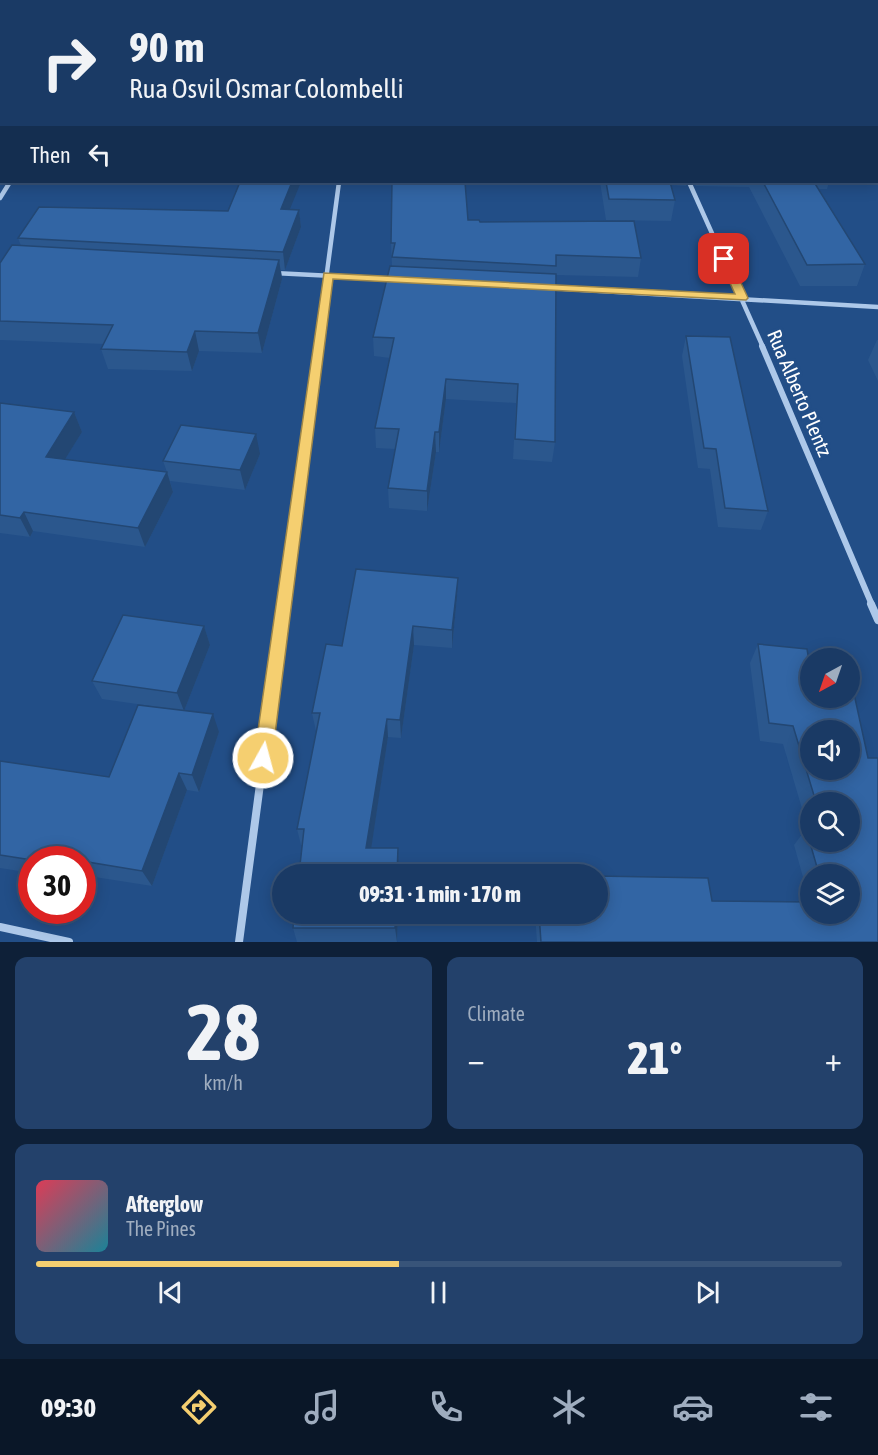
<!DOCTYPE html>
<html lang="en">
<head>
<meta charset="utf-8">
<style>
	:root { --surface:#1a3a65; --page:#23416b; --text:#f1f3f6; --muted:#9fadbf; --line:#385479; --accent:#f5cf70 }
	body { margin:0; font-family:"Asap Condensed",sans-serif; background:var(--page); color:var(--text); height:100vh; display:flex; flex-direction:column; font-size:22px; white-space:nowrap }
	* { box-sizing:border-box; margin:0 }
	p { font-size:20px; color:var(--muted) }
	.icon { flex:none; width:33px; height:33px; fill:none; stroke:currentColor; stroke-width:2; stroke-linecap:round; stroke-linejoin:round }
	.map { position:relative; height:942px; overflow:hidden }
	.side { display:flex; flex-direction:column; gap:15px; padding:15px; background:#0e2038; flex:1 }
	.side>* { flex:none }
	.top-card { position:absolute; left:0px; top:0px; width:879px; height:183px; box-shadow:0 3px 15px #0003,0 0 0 2px var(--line); background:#1a3a65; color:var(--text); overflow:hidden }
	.needle { width:39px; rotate:220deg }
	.fabs { position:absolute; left:800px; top:648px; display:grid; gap:12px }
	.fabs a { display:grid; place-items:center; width:60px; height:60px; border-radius:50%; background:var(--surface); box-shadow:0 3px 15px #0003,0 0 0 2px var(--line); font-size:30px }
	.speed { position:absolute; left:18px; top:846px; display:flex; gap:12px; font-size:30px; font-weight:700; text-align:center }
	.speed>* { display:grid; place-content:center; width:78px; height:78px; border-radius:50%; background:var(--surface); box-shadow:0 3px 15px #0003,0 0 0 2px var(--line); line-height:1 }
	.speed .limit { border:9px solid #d22; background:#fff; color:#111 }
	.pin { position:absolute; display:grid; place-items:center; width:51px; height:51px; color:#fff; margin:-26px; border-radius:12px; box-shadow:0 3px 9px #0006 }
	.me { position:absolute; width:66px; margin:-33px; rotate:7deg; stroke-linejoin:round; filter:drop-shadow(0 0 4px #0008) }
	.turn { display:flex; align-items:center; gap:21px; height:126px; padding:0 30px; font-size:27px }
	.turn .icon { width:78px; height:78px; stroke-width:2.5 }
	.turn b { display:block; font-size:42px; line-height:51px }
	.then { display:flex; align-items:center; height:57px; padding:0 30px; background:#0003; gap:12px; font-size:22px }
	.big { font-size:45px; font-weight:800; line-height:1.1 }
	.side .widget { flex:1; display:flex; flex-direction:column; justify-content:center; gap:9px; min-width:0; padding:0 21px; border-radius:12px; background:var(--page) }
	.side .dial { align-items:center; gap:0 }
	.dial b { font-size:78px; line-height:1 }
	.song { display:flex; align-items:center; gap:18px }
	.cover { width:72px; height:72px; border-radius:9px; background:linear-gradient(135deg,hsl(350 70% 55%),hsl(190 70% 35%)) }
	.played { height:6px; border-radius:3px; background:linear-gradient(90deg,var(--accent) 45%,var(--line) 45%) }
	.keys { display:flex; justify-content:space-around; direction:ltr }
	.heat { display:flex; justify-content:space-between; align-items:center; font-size:33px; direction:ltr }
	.side .tiles { flex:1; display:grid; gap:15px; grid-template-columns:1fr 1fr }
	.widget:last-child { grid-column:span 2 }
	.trip { position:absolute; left:272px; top:864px; width:336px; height:60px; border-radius:30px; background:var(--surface); box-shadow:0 3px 15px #0003,0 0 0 2px var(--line); font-weight:800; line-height:60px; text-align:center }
	.menu { display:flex; height:96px; justify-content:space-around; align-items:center; background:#0a1728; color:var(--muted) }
	.menu .icon { width:42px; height:42px }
	.menu .selected { color:var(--accent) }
	.menu b { font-size:27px; color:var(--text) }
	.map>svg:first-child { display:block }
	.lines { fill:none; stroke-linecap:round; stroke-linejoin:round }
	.street-far2 { stroke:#adc8e9; stroke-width:4.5 }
	.street-far1 { stroke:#adc8e9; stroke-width:6 }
	.street { stroke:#adc8e9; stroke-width:8 }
	.wall { fill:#2b578d; fill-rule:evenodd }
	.shaded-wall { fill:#234773 }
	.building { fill:#3265a4; stroke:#234773; stroke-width:1.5; fill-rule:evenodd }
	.route { fill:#f5cf70; stroke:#9f8749; stroke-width:1.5 }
	.labels { text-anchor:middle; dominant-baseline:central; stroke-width:6; stroke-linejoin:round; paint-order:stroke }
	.street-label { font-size:20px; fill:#fff; stroke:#224e87 }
</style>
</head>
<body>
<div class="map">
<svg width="878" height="942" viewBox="0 0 878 942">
	<rect width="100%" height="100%" fill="#224e87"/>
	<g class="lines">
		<path class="street-far2" d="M 689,182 L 763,347
			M 0,198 L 10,182
			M 274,273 L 392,279
			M 549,288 L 878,307
			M 317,347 L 339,182"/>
		<path class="street-far1" d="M 762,346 L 872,605
			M 283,605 L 317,346"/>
		<path class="street" d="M 871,604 L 878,620
			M 0,927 L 69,942
			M 239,942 L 284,604"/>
	</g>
	<path class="wall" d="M 0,0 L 344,0 L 344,2 L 2,2 L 2,83 L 0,85 Z
		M 600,182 L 687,182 L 686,186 L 671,185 L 675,200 L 671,221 L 606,220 Z
		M 692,182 L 829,182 L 827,189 L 819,189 L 865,264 L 857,286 L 800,286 L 749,187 L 696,186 Z
		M 290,209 L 299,210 L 301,227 L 285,270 L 281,270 L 282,279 L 262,353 L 199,351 L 192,371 L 108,369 L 101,349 L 104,344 L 0,340 L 0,263 L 21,246 L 18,238 L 228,211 Z
		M 468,220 L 641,258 L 638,277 L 556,275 L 555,442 L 552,462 L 513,459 L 516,403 L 446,399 L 439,452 L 436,452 L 427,511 L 389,508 L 388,488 L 395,449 L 376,448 L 375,428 L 390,358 L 374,356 L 373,337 L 392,266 L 391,243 Z
		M 686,336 L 768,511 L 761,530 L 718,527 L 710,469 L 698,468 L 682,356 Z
		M 877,340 L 878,340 L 878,381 L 868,360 Z
		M 0,403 L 74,412 L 82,432 L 65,459 L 167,472 L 163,461 L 260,454 L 245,490 L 170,481 L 173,492 L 145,547 L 33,531 L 30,537 L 0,533 Z
		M 458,578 L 457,597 L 452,648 L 414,645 L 401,738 L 388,737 L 371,848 L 398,848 L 399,864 L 301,845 L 297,829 L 316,731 L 312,713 L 342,646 Z
		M 204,626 L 210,645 L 184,711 L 219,732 L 199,792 L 187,790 L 152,886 L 82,875 L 82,860 L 32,860 L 32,873 L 0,868 L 0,761 L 109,777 L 151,706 L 102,699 L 92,681 Z
		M 758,644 L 868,758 L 878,942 L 537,942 L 535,914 L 597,914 L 712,901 L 849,914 L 849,874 L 810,874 L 810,902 L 794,845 L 806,829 L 808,829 L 783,744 L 760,741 L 750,663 ZM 810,802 L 849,802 L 849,842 L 810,842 Z
		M 294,914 L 398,914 L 397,942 L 297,942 L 293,928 Z"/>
	<path class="shaded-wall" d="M 57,0 L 65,0 L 66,2 L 56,2 Z
		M 2,60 L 2,83 L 0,85 L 0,62 Z
		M 292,182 L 301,182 L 283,226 L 281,209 Z
		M 299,210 L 301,227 L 285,270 L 283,252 Z
		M 279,260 L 282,279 L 262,353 L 258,333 Z
		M 195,331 L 199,351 L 192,371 L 187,352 Z
		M 446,379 L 446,399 L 439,452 L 439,432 Z
		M 74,412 L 82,432 L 54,477 L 46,457 Z
		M 435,432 L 436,452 L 427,511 L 427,491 Z
		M 256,434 L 260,454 L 245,490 L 240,470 Z
		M 167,472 L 173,492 L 145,547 L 138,528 Z
		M 24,512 L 33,531 L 30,537 L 20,518 Z
		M 458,578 L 457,597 L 452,648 L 452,630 Z
		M 204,626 L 210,645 L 184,711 L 177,693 Z
		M 413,626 L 414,645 L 401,738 L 400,720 Z
		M 213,714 L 219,732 L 199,792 L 192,775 Z
		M 387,719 L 388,737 L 369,863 L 366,848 Z
		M 179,773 L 187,790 L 152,886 L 142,871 Z
		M 398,848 L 399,874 L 397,874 Z
		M 396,914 L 398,914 L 397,942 L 395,928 Z"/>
	<path class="building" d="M 0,0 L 57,0 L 56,2 L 2,2 L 2,60 L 0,62 Z
		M 159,0 L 338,0 L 338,2 L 158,2 Z
		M 240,182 L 292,182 L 281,209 L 299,210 L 283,252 L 18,238 L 39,207 L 228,211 Z
		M 392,182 L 465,182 L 468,220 L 479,220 L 480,222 L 634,221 L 641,258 L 556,255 L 556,266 L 392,257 L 395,243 L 391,243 Z
		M 606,182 L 670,182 L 675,200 L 609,199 Z
		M 763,182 L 814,182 L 865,264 L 807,265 Z
		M 12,245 L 279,260 L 258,333 L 195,331 L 187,352 L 101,349 L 113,325 L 0,321 L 0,263 Z
		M 390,266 L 556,274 L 555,442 L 515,439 L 518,384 L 446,379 L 439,432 L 435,432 L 427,491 L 388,488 L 399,429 L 375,428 L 394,338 L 373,337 Z
		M 686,336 L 730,337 L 768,511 L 725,508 L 716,449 L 704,448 Z
		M 0,403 L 74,412 L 46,457 L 167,472 L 138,528 L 24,512 L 20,518 L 0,515 Z
		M 181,425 L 256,434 L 240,470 L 163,461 Z
		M 356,569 L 458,578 L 452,630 L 413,626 L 400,720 L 387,719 L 366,848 L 398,848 L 397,874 L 299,874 L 304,829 L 297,829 L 320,713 L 312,713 L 326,644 L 342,646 Z
		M 123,615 L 204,626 L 177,693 L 92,681 Z
		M 758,644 L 807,649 L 810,666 L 810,698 L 849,698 L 849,680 L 851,680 L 868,758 L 878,758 L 878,942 L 541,942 L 539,914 L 597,914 L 597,876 L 708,878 L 712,901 L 810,902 L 810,914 L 849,914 L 849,874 L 819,874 L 806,829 L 810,829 L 810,842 L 849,842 L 849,802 L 816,802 L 793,726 L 769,723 ZM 810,730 L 849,730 L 849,770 L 810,770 Z
		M 138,705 L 213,714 L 192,775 L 179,773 L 142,871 L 82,861 L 82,860 L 70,860 L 55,857 L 54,860 L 32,860 L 0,855 L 0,761 L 109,777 Z
		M 294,914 L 396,914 L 395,928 L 293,928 Z"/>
	<path class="route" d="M 724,256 L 730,259 L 748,298 L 746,300 L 333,279 L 272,758 L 270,764 L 263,767 L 257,764 L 254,758 L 324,273 L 735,294 L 719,259 Z"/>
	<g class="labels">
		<g class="street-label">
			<text transform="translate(800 393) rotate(67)">Rua Alberto Plentz</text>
		</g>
	</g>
</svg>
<div class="fabs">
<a><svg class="needle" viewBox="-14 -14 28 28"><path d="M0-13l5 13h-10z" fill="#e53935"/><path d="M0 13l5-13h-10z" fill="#9fadbf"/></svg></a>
<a><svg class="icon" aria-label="sound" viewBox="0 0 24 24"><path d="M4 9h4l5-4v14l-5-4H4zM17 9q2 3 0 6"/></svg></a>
<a><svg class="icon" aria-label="search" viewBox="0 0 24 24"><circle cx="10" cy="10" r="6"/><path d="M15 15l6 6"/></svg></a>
<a><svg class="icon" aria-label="layers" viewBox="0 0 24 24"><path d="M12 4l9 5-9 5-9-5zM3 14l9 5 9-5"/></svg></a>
</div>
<div class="speed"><div class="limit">30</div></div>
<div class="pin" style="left:724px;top:259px;background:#d93025"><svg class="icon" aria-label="arrive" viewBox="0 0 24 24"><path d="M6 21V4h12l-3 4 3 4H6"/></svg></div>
<svg class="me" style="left:263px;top:758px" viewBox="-20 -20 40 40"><circle r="17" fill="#f5cf70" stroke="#fff" stroke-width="3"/><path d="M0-11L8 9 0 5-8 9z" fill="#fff"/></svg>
<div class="trip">09:31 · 1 min · 170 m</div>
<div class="top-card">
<div class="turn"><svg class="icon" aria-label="right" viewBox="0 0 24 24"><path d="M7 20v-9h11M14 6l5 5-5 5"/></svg><div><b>90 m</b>Rua Osvil Osmar Colombelli</div></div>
<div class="then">Then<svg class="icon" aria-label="left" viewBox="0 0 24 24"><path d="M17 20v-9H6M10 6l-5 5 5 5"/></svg></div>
</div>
</div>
<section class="side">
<div class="tiles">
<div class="widget dial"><b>28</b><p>km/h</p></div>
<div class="widget"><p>Climate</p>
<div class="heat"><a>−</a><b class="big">21°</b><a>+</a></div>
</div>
<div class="widget">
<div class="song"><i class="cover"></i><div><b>Afterglow</b><p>The Pines</p></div></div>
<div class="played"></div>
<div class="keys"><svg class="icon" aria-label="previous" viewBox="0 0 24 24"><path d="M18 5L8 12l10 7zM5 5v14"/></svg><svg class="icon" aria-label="pause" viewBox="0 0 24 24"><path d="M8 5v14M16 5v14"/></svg><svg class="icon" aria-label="next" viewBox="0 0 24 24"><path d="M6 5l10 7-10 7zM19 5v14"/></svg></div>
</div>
</div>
</section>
<nav class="menu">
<b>09:30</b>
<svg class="icon selected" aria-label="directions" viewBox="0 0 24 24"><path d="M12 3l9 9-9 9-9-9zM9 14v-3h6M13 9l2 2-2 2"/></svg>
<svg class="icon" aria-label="music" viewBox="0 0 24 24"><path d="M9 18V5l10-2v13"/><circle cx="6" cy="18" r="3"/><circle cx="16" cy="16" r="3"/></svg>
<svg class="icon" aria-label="phone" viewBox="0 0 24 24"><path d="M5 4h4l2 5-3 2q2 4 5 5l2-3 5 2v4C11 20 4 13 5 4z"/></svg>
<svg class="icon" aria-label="climate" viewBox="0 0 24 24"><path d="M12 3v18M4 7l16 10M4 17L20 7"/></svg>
<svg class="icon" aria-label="car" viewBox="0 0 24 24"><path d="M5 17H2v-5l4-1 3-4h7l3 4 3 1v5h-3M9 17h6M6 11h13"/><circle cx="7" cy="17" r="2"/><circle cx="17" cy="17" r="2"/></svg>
<svg class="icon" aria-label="filters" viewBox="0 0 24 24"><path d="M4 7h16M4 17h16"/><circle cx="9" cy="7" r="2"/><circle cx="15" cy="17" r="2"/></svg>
</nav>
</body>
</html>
